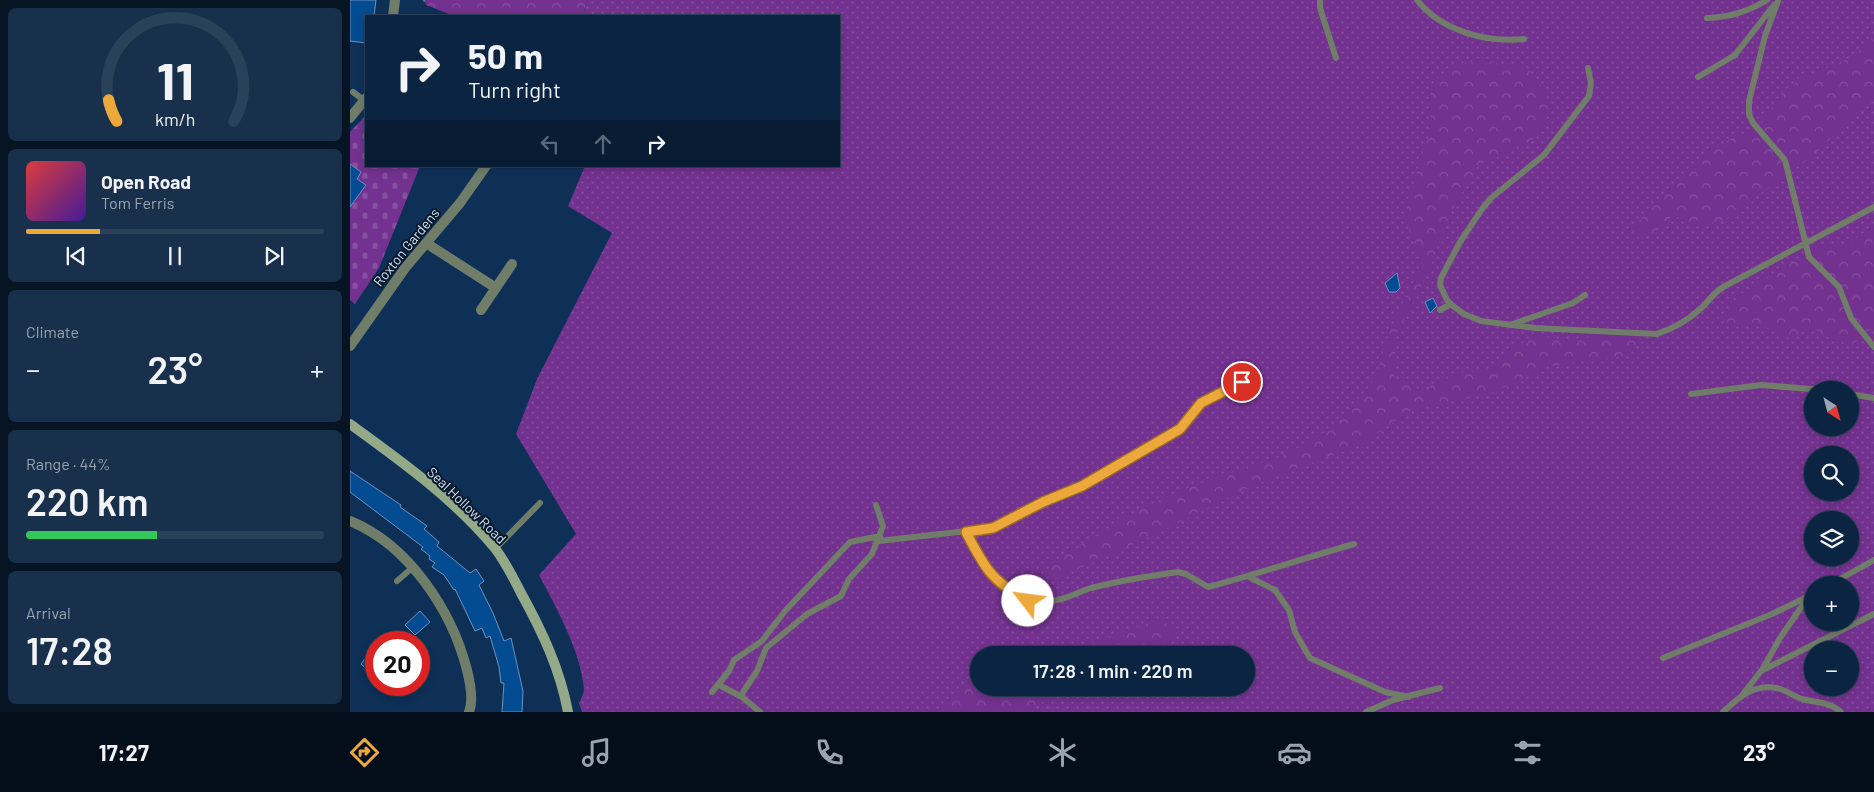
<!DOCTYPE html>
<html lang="en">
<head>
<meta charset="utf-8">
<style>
	:root { --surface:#0a2441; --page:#18304c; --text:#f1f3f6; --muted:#99a4b1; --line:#2a415a; --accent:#eda83c }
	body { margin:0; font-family:Barlow,sans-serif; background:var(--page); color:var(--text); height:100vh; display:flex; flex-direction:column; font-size:19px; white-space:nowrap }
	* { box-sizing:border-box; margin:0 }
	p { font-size:16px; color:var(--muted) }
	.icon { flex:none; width:28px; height:28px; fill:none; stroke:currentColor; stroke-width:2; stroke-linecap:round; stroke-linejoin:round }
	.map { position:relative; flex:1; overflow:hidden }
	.details { display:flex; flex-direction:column; gap:8px; padding:8px; background:#061424; width:350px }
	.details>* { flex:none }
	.banner { position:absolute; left:15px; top:15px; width:475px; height:152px; border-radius:0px; box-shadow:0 2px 8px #0003,0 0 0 1px var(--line); background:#0a2441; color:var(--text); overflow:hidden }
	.needle { width:32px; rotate:144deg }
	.buttons { position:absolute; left:1454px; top:381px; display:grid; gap:10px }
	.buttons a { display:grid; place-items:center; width:55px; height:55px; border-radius:50%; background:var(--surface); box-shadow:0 2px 8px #0003,0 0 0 1px var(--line); font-size:25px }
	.speed { position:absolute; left:15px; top:631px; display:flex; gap:10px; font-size:25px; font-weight:700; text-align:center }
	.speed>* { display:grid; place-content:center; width:65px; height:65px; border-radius:50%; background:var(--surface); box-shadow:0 2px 8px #0003,0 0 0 1px var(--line); line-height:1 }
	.speed .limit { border:8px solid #d22; background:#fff; color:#111 }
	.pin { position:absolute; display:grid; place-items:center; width:42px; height:42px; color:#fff; margin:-21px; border:2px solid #fff; border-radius:50%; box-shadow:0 1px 5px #0007 }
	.me { position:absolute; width:55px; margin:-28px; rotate:300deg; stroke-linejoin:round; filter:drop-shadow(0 0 4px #0008) }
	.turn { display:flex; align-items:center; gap:18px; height:105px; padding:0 20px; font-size:22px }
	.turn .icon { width:65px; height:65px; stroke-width:2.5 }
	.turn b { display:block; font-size:35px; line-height:42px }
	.lanes { display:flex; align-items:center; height:48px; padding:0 20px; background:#0003; justify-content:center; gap:25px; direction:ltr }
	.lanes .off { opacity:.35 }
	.big { font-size:38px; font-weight:600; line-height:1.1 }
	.details .card { flex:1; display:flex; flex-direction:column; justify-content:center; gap:8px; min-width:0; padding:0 18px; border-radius:8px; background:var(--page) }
	.details .dial { align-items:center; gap:0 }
	.dial svg { height:130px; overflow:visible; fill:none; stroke:var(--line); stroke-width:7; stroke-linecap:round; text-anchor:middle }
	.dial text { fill:var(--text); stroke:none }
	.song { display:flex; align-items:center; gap:15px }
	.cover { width:60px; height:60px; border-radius:8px; background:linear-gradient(135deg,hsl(0 70% 55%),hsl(260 70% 35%)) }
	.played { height:5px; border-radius:2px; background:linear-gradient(90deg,var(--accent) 25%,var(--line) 25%) }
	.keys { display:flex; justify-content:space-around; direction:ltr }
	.heat { display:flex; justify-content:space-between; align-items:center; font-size:28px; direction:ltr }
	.charge { height:8px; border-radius:4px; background:linear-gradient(90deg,#34c759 44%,var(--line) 0) }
	.trip { position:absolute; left:620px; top:646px; width:285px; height:50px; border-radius:25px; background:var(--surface); box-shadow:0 2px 8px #0003,0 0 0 1px var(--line); font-weight:600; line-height:50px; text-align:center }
	.tab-bar { display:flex; height:80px; justify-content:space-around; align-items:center; background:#040e1a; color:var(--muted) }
	.tab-bar .icon { width:35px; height:35px }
	.tab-bar .selected { color:var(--accent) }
	.tab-bar b { font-size:22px; color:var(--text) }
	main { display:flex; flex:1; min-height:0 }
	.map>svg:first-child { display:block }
	.grass { fill:url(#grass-dots); fill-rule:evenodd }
	.forest { fill:url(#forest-crowns) }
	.cemetery { fill:url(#cemetery-stones) }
	.building { fill:#044c92; stroke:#6c91bf }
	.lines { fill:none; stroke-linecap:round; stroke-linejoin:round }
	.path { stroke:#577395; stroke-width:2.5; stroke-dasharray:2.5 4; stroke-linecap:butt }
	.service { stroke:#707d68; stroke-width:6 }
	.minor { stroke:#707d68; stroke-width:10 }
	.secondary { stroke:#93a987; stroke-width:10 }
	.route-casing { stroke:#9a6d27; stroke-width:12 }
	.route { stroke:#eda83c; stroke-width:9 }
	.labels { text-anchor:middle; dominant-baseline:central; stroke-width:4; stroke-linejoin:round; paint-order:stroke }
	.street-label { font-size:14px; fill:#cce0f8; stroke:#0a192a }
</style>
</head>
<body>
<main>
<section class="details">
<div class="card dial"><svg viewBox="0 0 100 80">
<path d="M14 69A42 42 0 1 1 86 69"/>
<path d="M14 69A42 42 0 0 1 9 56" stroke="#eda83c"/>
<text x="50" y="56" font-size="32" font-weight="700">11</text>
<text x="50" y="72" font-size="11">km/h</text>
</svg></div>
<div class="card">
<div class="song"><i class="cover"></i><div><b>Open Road</b><p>Tom Ferris</p></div></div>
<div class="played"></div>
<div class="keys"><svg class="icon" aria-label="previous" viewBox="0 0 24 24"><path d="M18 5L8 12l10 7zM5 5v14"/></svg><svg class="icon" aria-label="pause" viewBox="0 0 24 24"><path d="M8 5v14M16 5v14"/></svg><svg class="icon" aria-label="next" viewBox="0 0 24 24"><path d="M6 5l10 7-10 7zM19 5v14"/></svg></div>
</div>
<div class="card"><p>Climate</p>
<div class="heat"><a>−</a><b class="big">23°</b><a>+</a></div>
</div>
<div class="card"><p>Range · 44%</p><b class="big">220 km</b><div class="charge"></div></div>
<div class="card"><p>Arrival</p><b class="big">17:28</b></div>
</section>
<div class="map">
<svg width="1524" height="712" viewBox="0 0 1524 712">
	<defs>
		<pattern id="grass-dots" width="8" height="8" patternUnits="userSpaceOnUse" patternTransform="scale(1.25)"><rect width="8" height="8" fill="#73328f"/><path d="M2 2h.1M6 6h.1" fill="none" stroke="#864fa0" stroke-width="1.8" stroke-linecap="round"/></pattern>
		<pattern id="forest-crowns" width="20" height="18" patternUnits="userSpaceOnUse" patternTransform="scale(1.25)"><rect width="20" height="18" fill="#73328f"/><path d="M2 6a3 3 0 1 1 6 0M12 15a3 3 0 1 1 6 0" fill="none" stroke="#864fa0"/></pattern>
		<pattern id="cemetery-stones" width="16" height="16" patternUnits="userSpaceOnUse" patternTransform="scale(1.25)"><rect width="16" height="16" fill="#73328f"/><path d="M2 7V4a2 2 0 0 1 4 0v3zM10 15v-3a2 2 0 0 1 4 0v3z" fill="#864fa0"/></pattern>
	</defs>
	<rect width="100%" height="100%" fill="#0e3057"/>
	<path class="grass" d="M 237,0 L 1524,0 L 1524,712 L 232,712 L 229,703 C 231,699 234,693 234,689 C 231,652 206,607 189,575 L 226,534 L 166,434 L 187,379 L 262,233 L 218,206 L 235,166 L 489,166 L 489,16 L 233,16 ZM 1462,390 L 1500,390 L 1500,428 L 1462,428 ZM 1462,455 L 1500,455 L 1500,492 L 1462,492 ZM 1462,520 L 1500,520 L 1500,558 L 1462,558 ZM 1462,585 L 1500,585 L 1500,622 L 1462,622 ZM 1462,650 L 1500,650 L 1500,688 L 1462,688 ZM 629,655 L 896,655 L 896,688 L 629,688 Z"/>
	<path class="forest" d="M 75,0 L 237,0 L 233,16 L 104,16 L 76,5 Z
		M 1524,34 L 1524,94 L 1465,154 L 1374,220 L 1346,226 L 1323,215 L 1305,233 L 1291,236 L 1283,227 C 1312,199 1342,163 1375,142 C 1386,135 1405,133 1412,123 C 1423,111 1425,97 1439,87 C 1463,70 1512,61 1524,34 Z
		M 1126,59 L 1155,65 L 1175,65 L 1193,88 L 1202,110 L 1183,139 L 1161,151 L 1129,164 L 1101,212 L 1077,275 L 1046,335 L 1044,375 L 1070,393 L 1102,373 L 1135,371 L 1153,355 L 1186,335 L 1219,342 L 1272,330 L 1295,338 L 1279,355 L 1199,366 L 1142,393 L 1062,410 L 1011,444 L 904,485 L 789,542 L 701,581 L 701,563 C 741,539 780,513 823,494 C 899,461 973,460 1022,382 C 1029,371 1032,353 1037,340 C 1047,313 1058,290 1073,265 L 1055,220 L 1071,156 L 1079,136 L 1081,85 L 1098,68 Z
		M 1524,224 L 1524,327 L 1502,345 L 1481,339 L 1463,328 L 1439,338 L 1411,325 L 1376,326 L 1376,319 L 1383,299 L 1472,244 L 1497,246 Z
		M 811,619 L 826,633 L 808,647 L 805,655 L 705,655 Z
		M 629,680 L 629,688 L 715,688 L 675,712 L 576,712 L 594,709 L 616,687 Z"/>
	<path class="cemetery" d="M 16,115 L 16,166 L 70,166 L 29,268 L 5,304 L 0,300 L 0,132 Z"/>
	<path class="building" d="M 0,0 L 26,0 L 24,16 L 16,16 L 16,43 L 0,41 Z
		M 0,164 L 11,172 L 7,179 L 16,185 L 0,207 Z
		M 1047,273 L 1050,288 L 1046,292 L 1039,292 L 1035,283 Z
		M 1083,298 L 1087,306 L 1080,313 L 1075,302 Z
		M 0,471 L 51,505 L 50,507 L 77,526 L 74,529 L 89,542 L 87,546 L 120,573 L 126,569 L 134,581 L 129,585 L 143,613 L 154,641 L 161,638 L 173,691 L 172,712 L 152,712 L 154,683 L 151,683 L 149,667 L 140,636 L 136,638 L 132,628 L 125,631 L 105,589 L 104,590 L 94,575 L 82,567 L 85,563 L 79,559 L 80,556 L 71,549 L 73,547 L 0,492 Z
		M 70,611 L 80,622 L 65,635 L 55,625 Z
		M 26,644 L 26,677 L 11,664 Z"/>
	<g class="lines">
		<path class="path" d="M 73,0 L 76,1"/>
		<path class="service" d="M 970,0 L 970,8 L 986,58
			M 1067,0 C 1091,31 1137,43 1174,39
			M 1428,1 L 1415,36 L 1399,101 L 1399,114 L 1403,123 L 1435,160 L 1459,257 L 1489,287 L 1501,318 L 1524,347
			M 1357,18 C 1380,17 1397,12 1417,0
			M 1238,68 L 1241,83 L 1239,96 L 1194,155 L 1141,198 L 1132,209 L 1110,242 L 1091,278 L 1090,285 L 1097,300 L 1103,306 L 1114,314 L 1131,321 L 1185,328 L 1307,334 C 1321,329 1337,321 1349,310 C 1359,302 1363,292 1375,286 L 1524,207
			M 1348,77 L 1385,55 L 1424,5
			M 3,92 L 15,101
			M 1090,310 L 1101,304
			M 1160,325 L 1223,303 L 1235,295
			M 1341,394 L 1411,385 L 1473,390
			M 1500,394 L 1524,398
			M 616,532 C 634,568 655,605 701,601 C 715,600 728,592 741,588 C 769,581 799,576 828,572 L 836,574 L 858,587 C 907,574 955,558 1004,544
			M 529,541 L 643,528 L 693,502 L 732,486 L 830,429 L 851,403 L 892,382
			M 145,549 L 190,503
			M 899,577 L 925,590 L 939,610 L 945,632 L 960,658 L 1035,692 L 1059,697
			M 47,581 L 62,568
			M 1479,585 L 1524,560
			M 1313,658 L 1422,614 L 1459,596
			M 1412,670 L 1430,638 L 1459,596
			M 369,683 L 371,686 L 392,697
			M 362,692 L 379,671 L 384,660 L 412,641 L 435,611 L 500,542 L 530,536
			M 1393,694 L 1411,671 L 1524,614
			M 410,712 L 392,697 L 393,692 L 407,671 L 416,648 L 457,614 L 491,596 L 499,579 L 522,554 L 533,526 L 526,505
			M 1016,712 L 1043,700 L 1090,688
			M 1373,712 C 1389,697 1403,684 1427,688 C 1436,690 1443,696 1452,699 C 1467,703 1478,701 1491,712"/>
		<path class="minor" d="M 43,16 L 45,0
			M 0,118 L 16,98
			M 76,243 L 146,288
			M 131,310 L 162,264
			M 0,346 L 55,268 L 110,203 L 136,166
			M 0,521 C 59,545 102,611 117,670 C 120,682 124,700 119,712"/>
		<path class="secondary" d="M 0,424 C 51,461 104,499 144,547 C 155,561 163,577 171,593 C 192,631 210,669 218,712"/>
	</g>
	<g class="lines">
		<g class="route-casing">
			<path id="route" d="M 678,601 C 641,581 635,568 616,532 L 643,528 L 693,502 L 732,486 L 830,429 L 851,403 L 892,382"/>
		</g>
		<use href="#route" class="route"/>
	</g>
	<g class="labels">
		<g class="street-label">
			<text transform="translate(56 247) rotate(-51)">Roxton Gardens</text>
			<text transform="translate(117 505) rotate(44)">Seal Hollow Road</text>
		</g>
	</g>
</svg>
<div class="buttons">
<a><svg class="needle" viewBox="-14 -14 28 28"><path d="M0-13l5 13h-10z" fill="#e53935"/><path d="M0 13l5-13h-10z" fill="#99a4b1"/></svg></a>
<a><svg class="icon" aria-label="search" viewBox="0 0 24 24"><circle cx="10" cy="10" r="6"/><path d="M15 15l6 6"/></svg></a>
<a><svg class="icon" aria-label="layers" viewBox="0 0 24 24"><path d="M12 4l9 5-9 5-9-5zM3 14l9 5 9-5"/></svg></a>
<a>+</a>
<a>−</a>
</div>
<div class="speed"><div class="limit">20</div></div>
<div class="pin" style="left:892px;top:382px;background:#d93025"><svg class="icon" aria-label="arrive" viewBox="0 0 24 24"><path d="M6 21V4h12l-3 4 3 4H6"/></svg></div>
<svg class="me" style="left:678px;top:601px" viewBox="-20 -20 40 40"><circle r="19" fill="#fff"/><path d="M0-13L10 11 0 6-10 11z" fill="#eda83c"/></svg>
<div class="trip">17:28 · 1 min · 220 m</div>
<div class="banner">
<div class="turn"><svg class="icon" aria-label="right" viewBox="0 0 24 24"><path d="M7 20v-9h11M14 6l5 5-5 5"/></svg><div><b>50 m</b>Turn right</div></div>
<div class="lanes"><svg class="icon off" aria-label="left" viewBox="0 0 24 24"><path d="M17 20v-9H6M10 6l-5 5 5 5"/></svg><svg class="icon off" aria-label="ahead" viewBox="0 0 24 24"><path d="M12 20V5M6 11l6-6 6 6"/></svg><svg class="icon" aria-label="right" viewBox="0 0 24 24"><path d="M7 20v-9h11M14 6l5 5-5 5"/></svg></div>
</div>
</div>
</main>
<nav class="tab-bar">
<b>17:27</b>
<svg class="icon selected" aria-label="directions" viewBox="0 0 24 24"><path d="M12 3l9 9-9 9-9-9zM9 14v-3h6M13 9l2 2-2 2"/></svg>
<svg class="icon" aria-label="music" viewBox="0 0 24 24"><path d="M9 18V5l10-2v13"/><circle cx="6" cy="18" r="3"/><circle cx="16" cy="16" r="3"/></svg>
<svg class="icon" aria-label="phone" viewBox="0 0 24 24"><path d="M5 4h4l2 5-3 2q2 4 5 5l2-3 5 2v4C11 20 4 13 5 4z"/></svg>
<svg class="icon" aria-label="climate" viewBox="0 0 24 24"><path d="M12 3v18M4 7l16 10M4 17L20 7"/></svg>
<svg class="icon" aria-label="car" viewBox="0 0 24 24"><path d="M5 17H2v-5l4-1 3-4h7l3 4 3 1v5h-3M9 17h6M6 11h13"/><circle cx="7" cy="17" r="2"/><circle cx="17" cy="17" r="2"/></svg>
<svg class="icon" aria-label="filters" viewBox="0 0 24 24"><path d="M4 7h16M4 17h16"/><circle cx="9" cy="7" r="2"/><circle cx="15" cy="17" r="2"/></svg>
<b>23°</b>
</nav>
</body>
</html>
